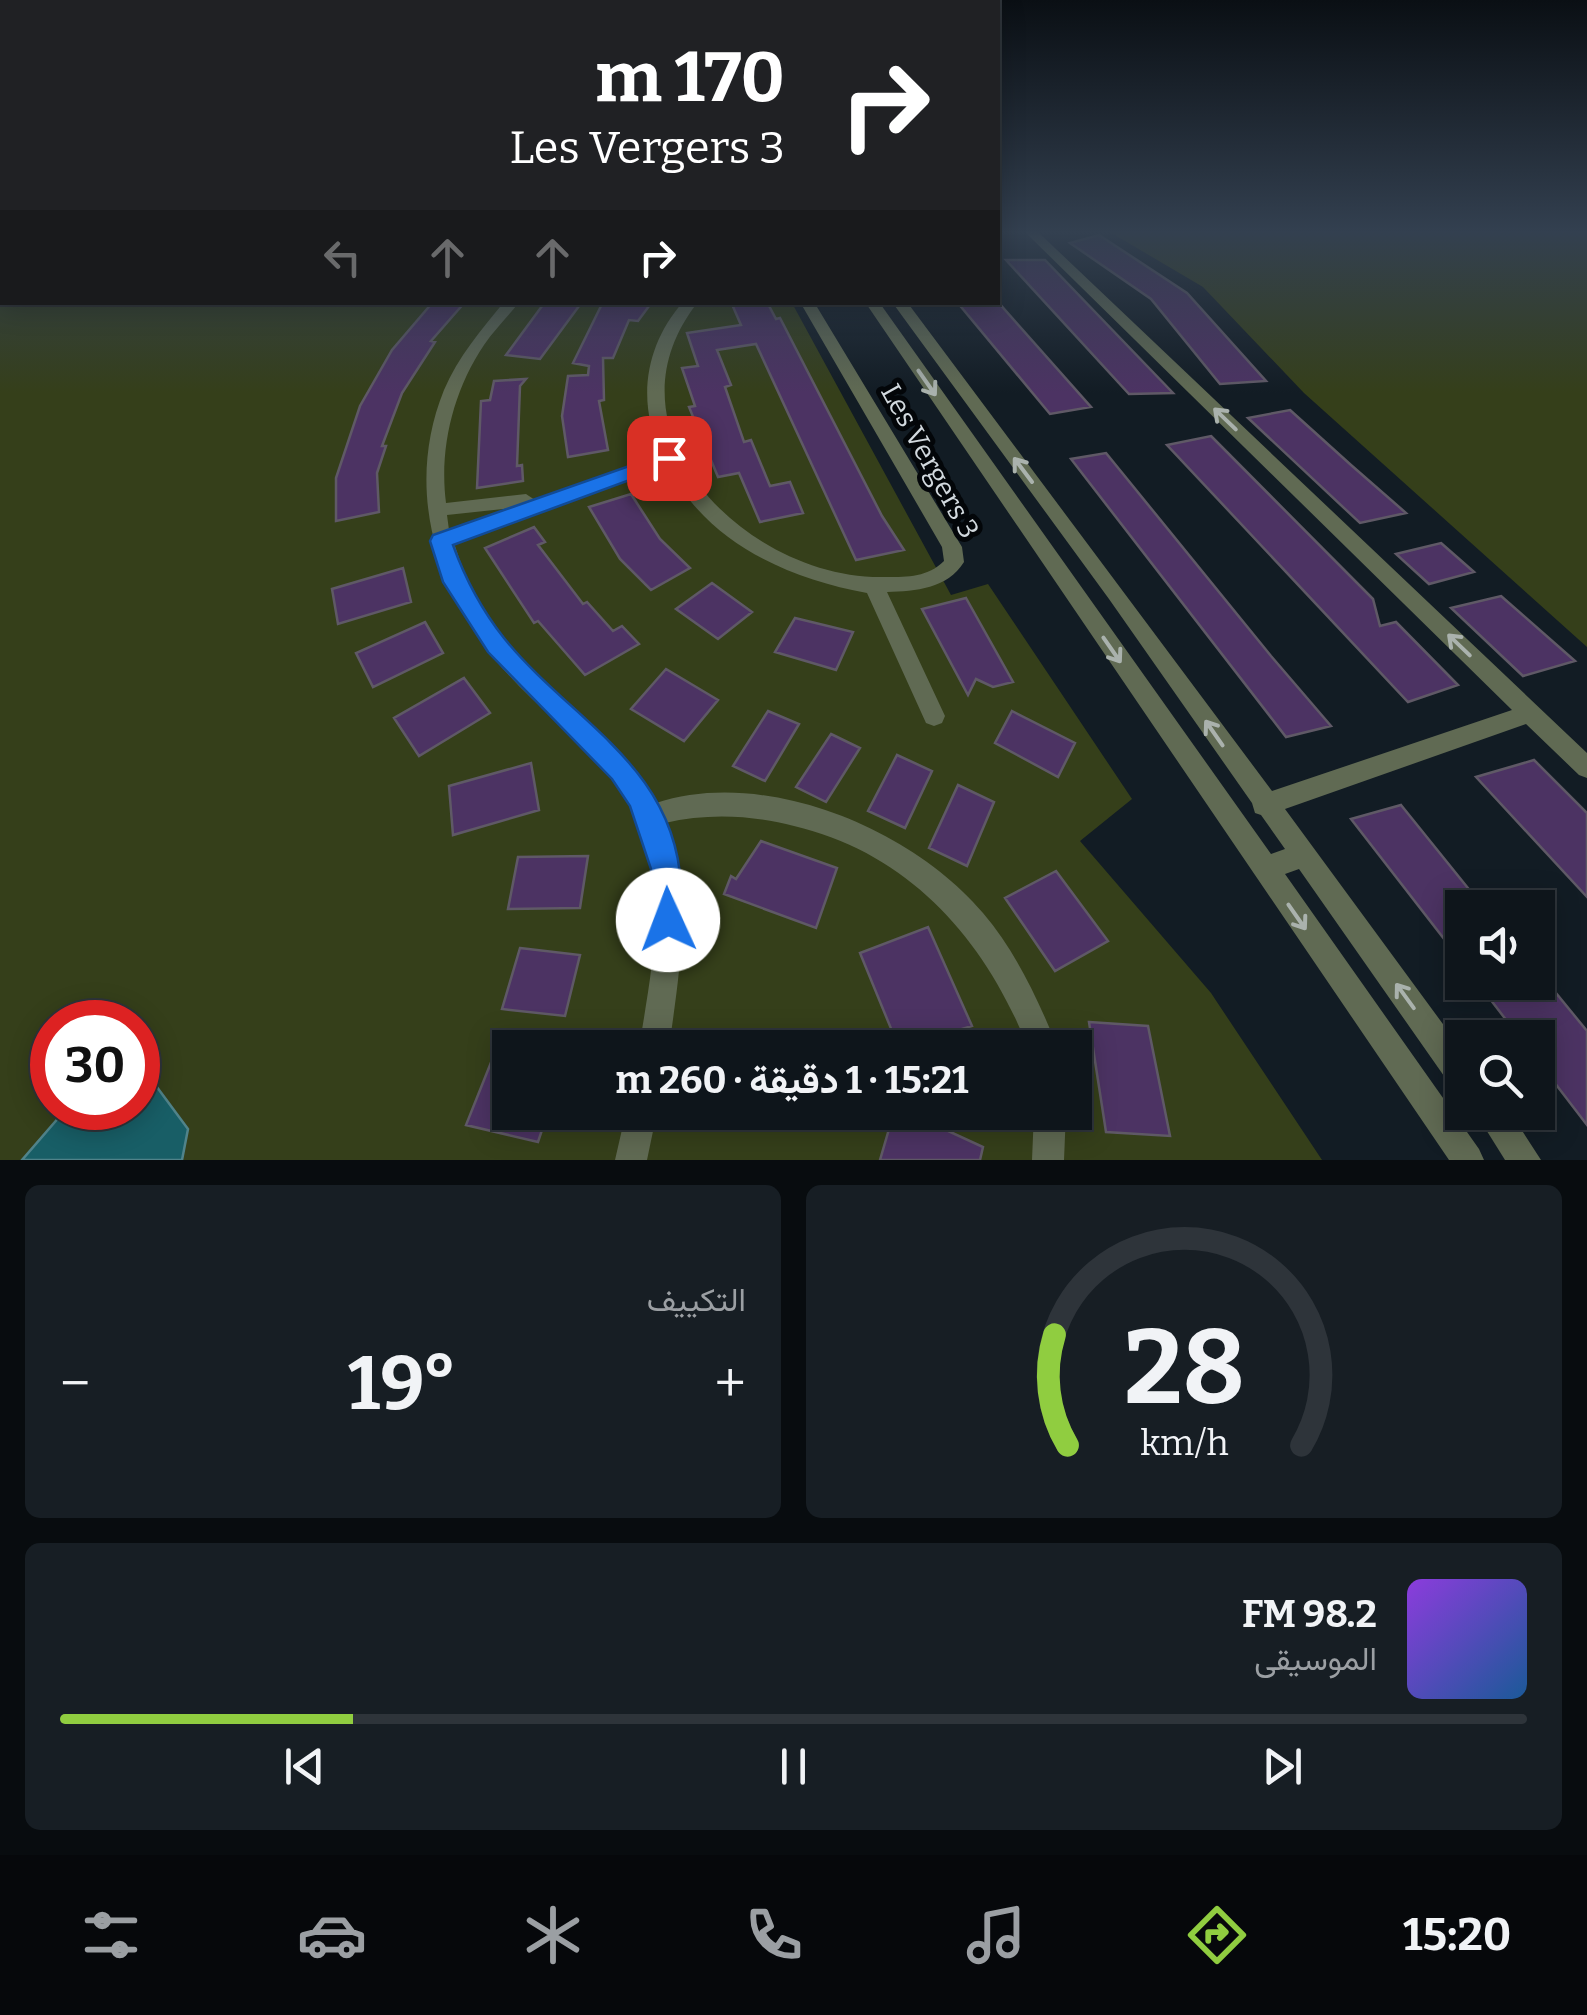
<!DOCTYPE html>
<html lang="ar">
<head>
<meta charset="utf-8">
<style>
	:root { --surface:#0e151b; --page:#171e24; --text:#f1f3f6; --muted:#9b9fa3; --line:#2e343a; --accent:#90cd40 }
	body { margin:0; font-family:Bitter,Vazirmatn,serif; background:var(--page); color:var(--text); direction:rtl; height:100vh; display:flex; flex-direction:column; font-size:38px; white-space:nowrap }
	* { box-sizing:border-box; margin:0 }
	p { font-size:32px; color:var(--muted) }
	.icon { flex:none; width:55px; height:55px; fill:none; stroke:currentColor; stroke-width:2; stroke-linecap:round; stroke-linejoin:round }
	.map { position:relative; height:1160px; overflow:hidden; direction:ltr }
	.sheet { display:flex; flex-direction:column; gap:25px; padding:25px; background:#080c0f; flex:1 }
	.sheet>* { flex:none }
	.banner { position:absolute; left:0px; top:0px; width:1000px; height:305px; box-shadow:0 5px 25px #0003,0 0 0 2px var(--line); direction:rtl; background:#202124; color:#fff; overflow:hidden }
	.buttons { position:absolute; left:1445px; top:890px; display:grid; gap:20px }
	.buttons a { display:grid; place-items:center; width:110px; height:110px; border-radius:0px; background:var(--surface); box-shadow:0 5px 25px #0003,0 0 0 2px var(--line); font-size:50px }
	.speed { position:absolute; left:30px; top:1000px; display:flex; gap:20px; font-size:50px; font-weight:700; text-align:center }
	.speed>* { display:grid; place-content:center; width:130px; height:130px; border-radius:50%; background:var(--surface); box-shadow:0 5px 25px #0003,0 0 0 2px var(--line); line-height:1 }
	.speed .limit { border:15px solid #d22; background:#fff; color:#111 }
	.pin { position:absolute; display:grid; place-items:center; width:85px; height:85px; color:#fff; margin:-42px; border-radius:20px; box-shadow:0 5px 15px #0006 }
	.me { position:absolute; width:110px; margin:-55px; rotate:358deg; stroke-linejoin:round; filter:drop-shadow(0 0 8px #0008) }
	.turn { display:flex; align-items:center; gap:35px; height:210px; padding:0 50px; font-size:45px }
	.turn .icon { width:130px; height:130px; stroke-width:2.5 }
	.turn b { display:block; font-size:70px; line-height:85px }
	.lanes { display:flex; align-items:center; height:95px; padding:0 50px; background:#0003; justify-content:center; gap:50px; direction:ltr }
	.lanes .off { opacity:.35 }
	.big { font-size:75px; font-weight:700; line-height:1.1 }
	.sheet .tile { flex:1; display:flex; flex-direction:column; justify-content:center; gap:15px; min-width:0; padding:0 35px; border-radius:15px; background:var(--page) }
	.sheet .dial { align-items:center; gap:0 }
	.dial svg { height:260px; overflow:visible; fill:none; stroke:var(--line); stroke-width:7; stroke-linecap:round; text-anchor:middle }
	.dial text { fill:var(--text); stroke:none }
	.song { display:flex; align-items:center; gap:30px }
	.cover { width:120px; height:120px; border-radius:15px; background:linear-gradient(135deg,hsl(270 70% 55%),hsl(210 70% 35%)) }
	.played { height:10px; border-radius:5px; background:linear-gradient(90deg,var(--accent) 20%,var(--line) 20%) }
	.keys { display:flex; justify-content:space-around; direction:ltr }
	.heat { display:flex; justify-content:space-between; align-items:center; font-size:55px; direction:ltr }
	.sheet .tiles { flex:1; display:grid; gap:25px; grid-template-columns:1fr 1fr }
	.tile:last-child { grid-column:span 2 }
	.trip { position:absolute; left:492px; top:1030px; width:600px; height:100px; border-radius:0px; background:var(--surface); box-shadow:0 5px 25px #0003,0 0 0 2px var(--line); font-weight:700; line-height:100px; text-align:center; direction:rtl }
	.menu { display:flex; height:160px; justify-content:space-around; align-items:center; background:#06080b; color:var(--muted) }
	.menu .icon { width:70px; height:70px }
	.menu .current { color:var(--accent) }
	.menu b { font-size:45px; color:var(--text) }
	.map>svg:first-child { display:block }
	.green { fill:#353f1a; fill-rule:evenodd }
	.water { fill:#185e66; stroke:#50838a; stroke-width:2.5 }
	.building { fill:#4c3363; stroke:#5f5966; stroke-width:2.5 }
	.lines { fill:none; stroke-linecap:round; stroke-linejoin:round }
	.minor { fill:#606a53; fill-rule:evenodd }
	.oneway { stroke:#aab2ad }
	.route { fill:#1a73e8; stroke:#114b97; stroke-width:2.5 }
	.labels { text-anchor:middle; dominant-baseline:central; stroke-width:10; stroke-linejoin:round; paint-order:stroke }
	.street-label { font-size:28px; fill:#d2d9de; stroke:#030609 }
</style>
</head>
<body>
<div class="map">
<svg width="1587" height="1160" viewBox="0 0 1587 1160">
	<rect width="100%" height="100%" fill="#121c24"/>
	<path class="green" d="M 0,231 L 2,302 L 792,303 L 951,595 L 988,584 L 1132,799 L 1080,841 L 1211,993 L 1322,1160 L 0,1160 ZM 52,1022 L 138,1022 L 138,1108 L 52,1108 ZM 510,1048 L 1075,1048 L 1075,1112 L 510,1112 Z
		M 1108,231 L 1587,231 L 1587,647 L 1304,393 L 1203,287 Z"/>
	<path class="water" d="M 138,1070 L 145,1071 L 188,1129 L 182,1160 L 22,1160 L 67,1108 L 138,1108 Z"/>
	<path class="building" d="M 1099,235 L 1187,293 L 1266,381 L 1220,384 L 1151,299 L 1070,243 Z
		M 1006,260 L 1045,260 L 1173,393 L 1129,394 Z
		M 433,302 L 465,302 L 431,341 L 435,342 L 402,393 L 382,446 L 386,446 L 377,473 L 379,512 L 336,521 L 336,478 L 360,406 L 392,350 Z
		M 545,302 L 582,302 L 540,359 L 506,355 Z
		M 603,302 L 652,302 L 638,321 L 629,320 L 613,358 L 603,358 L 604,400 L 599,401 L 608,450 L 568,457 L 562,416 L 568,376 L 588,375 L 589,366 L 573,363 Z
		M 731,302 L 767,302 L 776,319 L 780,318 L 882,516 L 904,550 L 856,560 L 756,344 L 717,350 L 731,385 L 725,387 L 744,442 L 751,440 L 770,486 L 790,482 L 803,513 L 760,522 L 739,473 L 718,477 L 689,407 L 695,406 L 682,368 L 698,366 L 687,333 L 741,325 Z
		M 957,302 L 998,302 L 1091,407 L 1050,414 Z
		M 526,379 L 520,386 L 517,466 L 522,465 L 523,481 L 477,488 L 481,401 L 490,400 L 494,381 Z
		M 1290,410 L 1351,465 L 1406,513 L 1360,523 L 1248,418 Z
		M 1211,436 L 1373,599 L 1380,626 L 1396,622 L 1458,685 L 1408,702 L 1167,445 Z
		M 1106,453 L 1271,656 L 1331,726 L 1286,737 L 1071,459 Z
		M 631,494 L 660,539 L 690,568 L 651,590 L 620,559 L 589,507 Z
		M 534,527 L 545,542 L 538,545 L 583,604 L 587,602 L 613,631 L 622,626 L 639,644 L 585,675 L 538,621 L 534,623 L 485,548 Z
		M 1441,543 L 1474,572 L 1429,584 L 1396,554 Z
		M 403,568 L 411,602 L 338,624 L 332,589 Z
		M 712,583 L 752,612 L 718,639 L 676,609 Z
		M 1501,596 L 1575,661 L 1523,676 L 1451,608 Z
		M 966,598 L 1013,682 L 993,687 L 976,679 L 968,695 L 922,609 Z
		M 795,618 L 853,632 L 836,670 L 775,652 Z
		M 425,622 L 443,653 L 373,687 L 356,653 Z
		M 666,669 L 718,700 L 684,741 L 631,709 Z
		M 464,678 L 490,713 L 419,756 L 394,718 Z
		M 768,711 L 799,724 L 765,781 L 733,766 Z
		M 1012,711 L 1075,743 L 1058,777 L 995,743 Z
		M 831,734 L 860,748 L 826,802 L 796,787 Z
		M 897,755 L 932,771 L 905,828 L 868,811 Z
		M 1534,760 L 1587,813 L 1587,897 L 1476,777 Z
		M 531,763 L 539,810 L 453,835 L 449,786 Z
		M 958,785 L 994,802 L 967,866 L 929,848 Z
		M 1401,805 L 1484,908 L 1462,908 L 1462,962 L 1351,819 Z
		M 761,841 L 837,868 L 816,928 L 724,894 L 731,876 L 736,879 Z
		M 588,856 L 580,908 L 508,909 L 518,857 Z
		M 1056,871 L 1108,941 L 1055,971 L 1005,898 Z
		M 928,927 L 972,1026 L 899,1048 L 860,953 Z
		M 520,948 L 580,955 L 565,1016 L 502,1009 Z
		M 1477,982 L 1547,982 L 1587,1031 L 1587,1125 L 1538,1061 L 1538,1038 L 1520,1038 Z
		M 1089,1022 L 1148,1026 L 1170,1136 L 1106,1132 Z
		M 494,1055 L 510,1058 L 510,1112 L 548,1112 L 538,1142 L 466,1125 Z
		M 894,1112 L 907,1112 L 983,1147 L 980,1160 L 880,1160 Z"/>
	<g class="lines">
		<path class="minor" d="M 1024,231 L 1037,231 L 1587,753 L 1587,778 L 1579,775 L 1526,724 L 1285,809 L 1462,1050 L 1462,1090 L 1451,1086 L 1299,869 L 1285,874 L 1479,1149 L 1484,1160 L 1449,1160 L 865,302 L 879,302 L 1271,854 L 1285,849 L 1261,815 L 1255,813 L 1252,803 L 1109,599 L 892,302 L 907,302 L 1272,791 L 1512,710 Z
			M 504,302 L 519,302 C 508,317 494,330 484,345 C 453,391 439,449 446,503 L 526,494 L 535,500 L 662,454 C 636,403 645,345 683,302 L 698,302 C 595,432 751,582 887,577 C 908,577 928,577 944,561 L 942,547 L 800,302 L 814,302 L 962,547 L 964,562 C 947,589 916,591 887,592 L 945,716 L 942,723 L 934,726 L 926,723 L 867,593 C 786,578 706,542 667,465 L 454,543 C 470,594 496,637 535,674 C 578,716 627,749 656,803 C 765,767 912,829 983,913 C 1017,953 1038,1000 1058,1048 L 1028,1048 C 986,940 909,853 794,826 C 751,815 708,813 665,823 C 694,894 679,974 669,1048 L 639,1048 C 651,973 670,887 636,815 C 611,761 559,727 519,686 C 441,607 401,496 444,390 C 458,357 481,330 504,302 ZM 513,508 L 449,530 L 447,515 Z
			M 626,1112 L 657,1112 L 647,1160 L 615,1160 Z
			M 1034,1112 L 1066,1112 L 1064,1160 L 1032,1160 Z
			M 1475,1112 L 1510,1112 L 1541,1160 L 1505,1160 Z"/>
	</g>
	<defs><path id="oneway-shaft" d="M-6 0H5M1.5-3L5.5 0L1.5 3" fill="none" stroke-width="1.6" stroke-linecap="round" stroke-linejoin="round" transform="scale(2.5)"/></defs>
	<g class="oneway">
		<use href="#oneway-shaft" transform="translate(927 383) rotate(55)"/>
		<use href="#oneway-shaft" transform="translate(1225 419) rotate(-136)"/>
		<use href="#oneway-shaft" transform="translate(1023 470) rotate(-127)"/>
		<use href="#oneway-shaft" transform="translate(1459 645) rotate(-136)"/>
		<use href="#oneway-shaft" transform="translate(1112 650) rotate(55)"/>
		<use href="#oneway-shaft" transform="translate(1214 733) rotate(-125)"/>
		<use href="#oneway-shaft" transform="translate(1297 917) rotate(55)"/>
		<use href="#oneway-shaft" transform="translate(1405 996) rotate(-126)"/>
	</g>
	<linearGradient id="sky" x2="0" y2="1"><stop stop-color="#0a0f14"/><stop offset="0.59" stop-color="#334050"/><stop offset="1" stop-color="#334050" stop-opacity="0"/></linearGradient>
	<rect width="1587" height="393" fill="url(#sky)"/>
	<path class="route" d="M 669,452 L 676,454 L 676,463 L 453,545 C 465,578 481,609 504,638 C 571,721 675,765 681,886 C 682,902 685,917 679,931 L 668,936 L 657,931 L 652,920 L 651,869 L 630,806 L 612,779 L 488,652 L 443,582 L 430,541 L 433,535 Z"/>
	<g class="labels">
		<g class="street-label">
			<text transform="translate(930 461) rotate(61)">Les Vergers 3</text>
		</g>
	</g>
</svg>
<div class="buttons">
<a><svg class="icon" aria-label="sound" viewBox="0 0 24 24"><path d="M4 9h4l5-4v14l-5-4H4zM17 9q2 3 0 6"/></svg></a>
<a><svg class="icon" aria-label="search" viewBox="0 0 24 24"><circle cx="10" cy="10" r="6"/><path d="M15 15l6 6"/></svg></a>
</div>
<div class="speed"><div class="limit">30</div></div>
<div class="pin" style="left:669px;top:458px;background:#d93025"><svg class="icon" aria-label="arrive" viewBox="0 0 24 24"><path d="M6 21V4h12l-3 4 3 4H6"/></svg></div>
<svg class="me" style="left:668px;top:920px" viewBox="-20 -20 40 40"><circle r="19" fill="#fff"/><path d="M0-13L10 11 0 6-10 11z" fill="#1a73e8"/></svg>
<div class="trip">15:21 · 1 دقيقة · 260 m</div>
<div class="banner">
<div class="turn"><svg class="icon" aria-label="right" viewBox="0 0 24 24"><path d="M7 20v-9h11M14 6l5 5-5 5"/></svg><div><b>170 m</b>Les Vergers 3</div></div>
<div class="lanes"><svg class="icon off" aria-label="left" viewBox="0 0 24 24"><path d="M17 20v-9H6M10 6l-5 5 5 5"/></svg><svg class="icon off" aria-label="ahead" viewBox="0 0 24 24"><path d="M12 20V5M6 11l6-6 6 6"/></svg><svg class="icon off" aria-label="ahead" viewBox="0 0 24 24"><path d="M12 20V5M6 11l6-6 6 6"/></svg><svg class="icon" aria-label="right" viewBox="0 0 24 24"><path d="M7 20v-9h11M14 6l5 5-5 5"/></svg></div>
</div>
</div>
<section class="sheet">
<div class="tiles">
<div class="tile dial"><svg viewBox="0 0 100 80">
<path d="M14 69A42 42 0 1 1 86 69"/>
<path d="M14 69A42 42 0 0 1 10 35" stroke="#90cd40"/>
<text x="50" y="56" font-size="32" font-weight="700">28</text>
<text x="50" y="72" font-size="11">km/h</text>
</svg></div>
<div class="tile"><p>التكييف</p>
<div class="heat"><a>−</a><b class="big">19°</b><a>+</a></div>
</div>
<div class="tile">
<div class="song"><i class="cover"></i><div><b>98.2 FM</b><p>الموسيقى</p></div></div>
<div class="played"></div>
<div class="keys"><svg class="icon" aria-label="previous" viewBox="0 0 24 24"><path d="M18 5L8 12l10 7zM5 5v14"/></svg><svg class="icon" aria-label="pause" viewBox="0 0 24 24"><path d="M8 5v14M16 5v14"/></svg><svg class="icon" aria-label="next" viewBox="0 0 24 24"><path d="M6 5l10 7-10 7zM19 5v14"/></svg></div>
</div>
</div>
</section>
<nav class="menu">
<b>15:20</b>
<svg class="icon current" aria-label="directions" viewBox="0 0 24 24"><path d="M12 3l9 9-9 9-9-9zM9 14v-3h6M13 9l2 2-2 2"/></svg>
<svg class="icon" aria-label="music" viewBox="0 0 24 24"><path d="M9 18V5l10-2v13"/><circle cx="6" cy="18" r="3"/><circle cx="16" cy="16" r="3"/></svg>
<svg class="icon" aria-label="phone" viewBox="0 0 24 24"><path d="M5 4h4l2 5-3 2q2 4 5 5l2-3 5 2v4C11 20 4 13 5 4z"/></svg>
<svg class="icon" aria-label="climate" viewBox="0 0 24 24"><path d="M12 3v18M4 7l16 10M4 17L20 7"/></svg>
<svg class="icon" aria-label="car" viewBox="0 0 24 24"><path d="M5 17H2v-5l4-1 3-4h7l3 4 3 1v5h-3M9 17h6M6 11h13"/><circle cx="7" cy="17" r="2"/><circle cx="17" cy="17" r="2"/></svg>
<svg class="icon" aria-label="filters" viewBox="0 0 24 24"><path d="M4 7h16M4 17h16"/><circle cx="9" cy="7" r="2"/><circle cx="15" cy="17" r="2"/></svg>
</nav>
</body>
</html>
